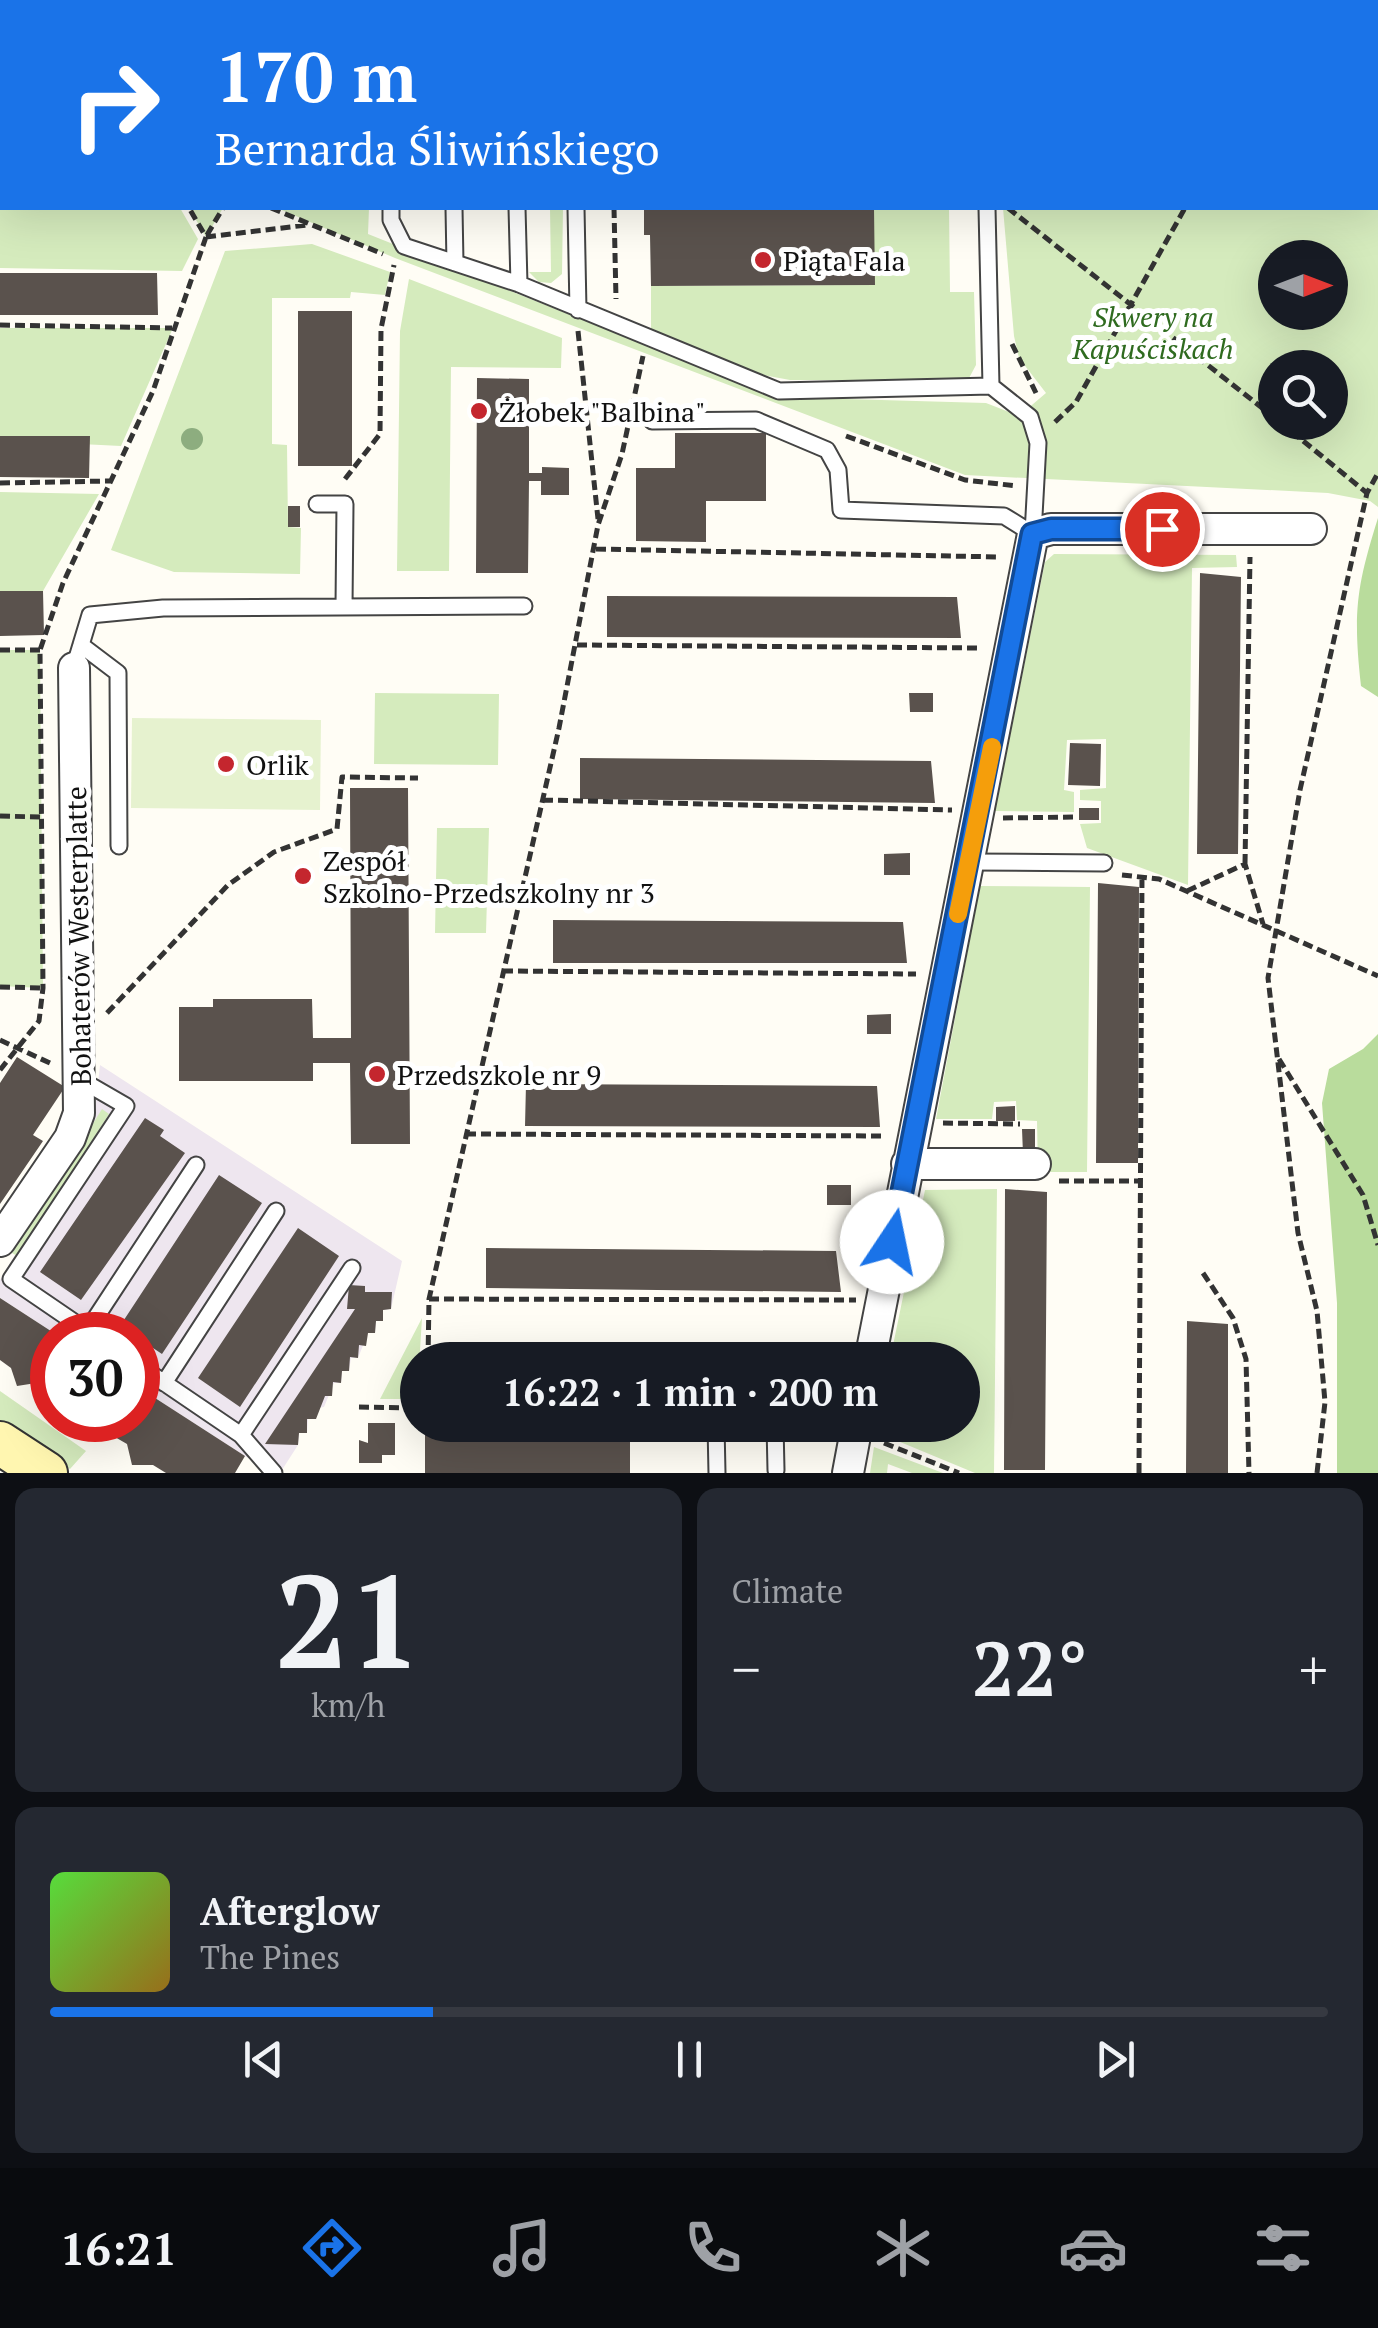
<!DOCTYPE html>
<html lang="en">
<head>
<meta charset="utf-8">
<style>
	:root { --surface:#171b24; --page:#242831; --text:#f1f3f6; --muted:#9ea1a6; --line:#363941; --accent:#1a73e8 }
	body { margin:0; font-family:"PT Serif",serif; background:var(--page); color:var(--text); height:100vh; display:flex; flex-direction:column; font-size:38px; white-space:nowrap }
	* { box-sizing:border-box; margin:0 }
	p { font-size:32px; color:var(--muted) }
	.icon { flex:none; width:55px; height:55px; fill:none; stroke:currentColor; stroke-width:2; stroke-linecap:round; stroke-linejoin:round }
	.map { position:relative; height:1473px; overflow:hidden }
	.details { display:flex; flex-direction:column; gap:15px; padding:15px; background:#0d0f14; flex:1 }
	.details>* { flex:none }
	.hud { position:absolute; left:0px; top:0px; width:1380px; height:210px; box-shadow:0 10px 40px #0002; background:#1a73e8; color:#fff; overflow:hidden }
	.needle { width:65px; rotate:90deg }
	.tools { position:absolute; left:1258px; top:240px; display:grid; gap:20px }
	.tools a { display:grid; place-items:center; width:90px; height:90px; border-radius:50%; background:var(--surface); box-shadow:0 10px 40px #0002; font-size:50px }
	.speed { position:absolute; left:30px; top:1312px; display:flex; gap:20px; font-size:50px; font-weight:700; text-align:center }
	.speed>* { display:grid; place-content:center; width:130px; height:130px; border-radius:50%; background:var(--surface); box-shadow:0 10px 40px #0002; line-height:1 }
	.speed .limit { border:15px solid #d22; background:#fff; color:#111 }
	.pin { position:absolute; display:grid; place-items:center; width:85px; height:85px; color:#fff; margin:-42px; border:5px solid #fff; border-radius:50%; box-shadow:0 2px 10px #0007 }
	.me { position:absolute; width:110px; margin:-55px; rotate:11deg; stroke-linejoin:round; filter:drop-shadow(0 0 8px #0008) }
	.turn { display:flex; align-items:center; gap:35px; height:210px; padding:0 50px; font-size:45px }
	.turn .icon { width:130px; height:130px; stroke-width:2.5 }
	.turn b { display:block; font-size:70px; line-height:85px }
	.big { font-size:75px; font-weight:800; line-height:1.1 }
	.details .widget { flex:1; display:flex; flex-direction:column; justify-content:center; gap:15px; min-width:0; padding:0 35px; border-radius:20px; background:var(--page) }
	.details .dial { align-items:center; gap:0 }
	.dial b { font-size:130px; line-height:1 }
	.song { display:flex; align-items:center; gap:30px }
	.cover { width:120px; height:120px; border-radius:15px; background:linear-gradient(135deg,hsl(110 70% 55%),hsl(40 70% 35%)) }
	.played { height:10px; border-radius:5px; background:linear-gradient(90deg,var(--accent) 30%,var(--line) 30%) }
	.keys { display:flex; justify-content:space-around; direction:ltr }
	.heat { display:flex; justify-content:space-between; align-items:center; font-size:55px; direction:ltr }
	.details .tiles { flex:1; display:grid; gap:15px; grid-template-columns:1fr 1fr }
	.widget:last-child { grid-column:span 2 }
	.trip { position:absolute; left:400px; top:1342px; width:580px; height:100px; border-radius:50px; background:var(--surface); box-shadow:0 10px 40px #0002; font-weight:800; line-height:100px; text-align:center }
	.tabs { display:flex; height:160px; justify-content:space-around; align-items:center; background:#090b0e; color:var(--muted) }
	.tabs .icon { width:70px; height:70px }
	.tabs .on { color:var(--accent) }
	.tabs b { font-size:45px; color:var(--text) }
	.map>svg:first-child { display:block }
	.industrial { fill:#eee6ef }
	.green { fill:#d5ebbd; fill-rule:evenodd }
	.forest { fill:#b9dc9c }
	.pitch { fill:#e6f2cf }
	.building { fill:#5a524d }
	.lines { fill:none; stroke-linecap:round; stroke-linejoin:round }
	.lane-casing { stroke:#444; stroke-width:19 }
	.street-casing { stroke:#444; stroke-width:34 }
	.secondary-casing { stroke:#333; stroke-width:46 }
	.path { stroke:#333; stroke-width:5; stroke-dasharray:10 5; stroke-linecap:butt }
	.lane { stroke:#fff; stroke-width:15 }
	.street { stroke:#fff; stroke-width:30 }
	.secondary { stroke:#fff6b0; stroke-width:42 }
	.tree { fill:#8dad7f }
	.route-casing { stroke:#114b97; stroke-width:25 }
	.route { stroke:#1a73e8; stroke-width:18 }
	.slow { stroke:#f59e0b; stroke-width:18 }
	.poi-dot { fill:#c4262e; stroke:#fff; stroke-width:4 }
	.labels { text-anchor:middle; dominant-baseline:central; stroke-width:10; stroke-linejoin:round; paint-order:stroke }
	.poi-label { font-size:28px; fill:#111; stroke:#fff; text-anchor:start }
	.park-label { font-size:28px; font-style:italic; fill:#2f6b1f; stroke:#fff }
	.street-label { font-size:28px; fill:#111; stroke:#fff }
</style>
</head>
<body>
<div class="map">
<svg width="1378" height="1473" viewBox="0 0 1378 1473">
	<rect width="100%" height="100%" fill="#fffdf5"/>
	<path class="industrial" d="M 100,1065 L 402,1261 L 391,1309 L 383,1310 L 383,1321 L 376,1321 L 375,1333 L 368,1333 L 358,1358 L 351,1358 L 349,1371 L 342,1371 L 341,1383 L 334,1383 L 324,1407 L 317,1408 L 308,1419 L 307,1433 L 299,1433 L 298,1445 L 280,1473 L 271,1473 L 138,1387 L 138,1335 L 57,1335 L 0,1298 L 0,1280 L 82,1142 L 95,1111 Z"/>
	<path class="green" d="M 0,0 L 367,0 L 367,2 L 0,2 Z
		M 994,0 L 1378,0 L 1378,507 L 1370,501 L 1328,493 L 965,475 L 395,258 L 277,208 L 369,208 L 368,234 L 776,397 L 986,403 L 1019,416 L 1046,393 L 1019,358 L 1014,336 L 1003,208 L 1378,208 L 1378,2 ZM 1275,258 L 1330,258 L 1330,312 L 1275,312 ZM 1275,368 L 1330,368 L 1330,422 L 1275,422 Z
		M 0,189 L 2,208 L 180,208 L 198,239 L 182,271 L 0,268 Z
		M 189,208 L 223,208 L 206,237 Z
		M 550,208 L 563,208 L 562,274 L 551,283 L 539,282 L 529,272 L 551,272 Z
		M 874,208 L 949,208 L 950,292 L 974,292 L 976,365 L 968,380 L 790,380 L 763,375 L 651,329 L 651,286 L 874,285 Z
		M 312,244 L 390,272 L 385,295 L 351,292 L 350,298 L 272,298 L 272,444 L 287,445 L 288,527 L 301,528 L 300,574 L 174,572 L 111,550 L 225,251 Z
		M 409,279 L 562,338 L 561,368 L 451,367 L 449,571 L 397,571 L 400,331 Z
		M 0,328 L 173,328 L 121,446 L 0,440 Z
		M 0,492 L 99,494 L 43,591 L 0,591 Z
		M 1054,554 L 1236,555 L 1237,567 L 1192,568 L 1188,885 L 1087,848 L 1080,824 L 1101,823 L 1101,801 L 1080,800 L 1080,790 L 1106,788 L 1106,739 L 1067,740 L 1064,790 L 1074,792 L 1074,812 L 995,811 L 1045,562 Z
		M 0,650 L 40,650 L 43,988 L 0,986 Z
		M 375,693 L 499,694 L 498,765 L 374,764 Z
		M 437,828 L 489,828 L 486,933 L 435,933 Z
		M 980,886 L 1090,887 L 1087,1172 L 1038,1172 L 1037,1121 L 1017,1120 L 1016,1101 L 994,1102 L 992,1119 L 936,1119 Z
		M 102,1109 L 109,1114 L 19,1257 L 12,1253 Z
		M 997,1189 L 994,1473 L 975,1473 L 876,1432 L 877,1425 L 962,1425 L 962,1360 L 890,1360 L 925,1190 Z
		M 422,1318 L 417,1399 L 380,1399 Z
		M 0,1391 L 86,1451 L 70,1469 L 0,1422 Z
		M 874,1447 L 943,1473 L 912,1473 L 888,1464 L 887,1473 L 870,1473 Z"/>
	<path class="forest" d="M 1378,518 L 1378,697 L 1361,686 C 1353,613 1356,588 1378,518 Z
		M 1378,1034 L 1378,1473 L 1337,1473 L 1337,1303 L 1322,1103 L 1329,1069 L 1363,1049 Z"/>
	<path class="pitch" d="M 132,718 L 321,720 L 320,810 L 131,808 Z"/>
	<path class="building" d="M 644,208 L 874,208 L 875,285 L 651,286 L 650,235 L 644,235 Z
		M 0,273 L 157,273 L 158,315 L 0,315 Z
		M 298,311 L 352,311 L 352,466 L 298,466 Z
		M 477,378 L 529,379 L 529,473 L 542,473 L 542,467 L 569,468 L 569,495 L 541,495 L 541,481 L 529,481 L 528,573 L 476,573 Z
		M 675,433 L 766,433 L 766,501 L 706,501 L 706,542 L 636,541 L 636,468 L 675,468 Z
		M 0,436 L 90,436 L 89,478 L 0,477 Z
		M 288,506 L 300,506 L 300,527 L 288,527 Z
		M 1200,573 L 1241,577 L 1238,854 L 1197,854 Z
		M 0,591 L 43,591 L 44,635 L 0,636 Z
		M 607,596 L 957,597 L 961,638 L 607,637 Z
		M 909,693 L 933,693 L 933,712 L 910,712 Z
		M 1070,743 L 1101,744 L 1100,786 L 1068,785 Z
		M 580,758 L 931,761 L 935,803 L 580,799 Z
		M 350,788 L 408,788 L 410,1144 L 351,1144 L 350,1063 L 313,1063 L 313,1081 L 179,1081 L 179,1007 L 213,1007 L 213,999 L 312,999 L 313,1038 L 351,1038 Z
		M 1079,808 L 1099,808 L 1099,820 L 1079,820 Z
		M 910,853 L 910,875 L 884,875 L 884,854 Z
		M 1098,883 L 1139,887 L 1138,1163 L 1096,1163 Z
		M 553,920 L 903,922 L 907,963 L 553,963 Z
		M 891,1014 L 891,1034 L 867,1034 L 867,1015 Z
		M 17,1057 L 65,1087 L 33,1135 L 43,1141 L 0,1204 L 0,1083 Z
		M 526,1084 L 877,1086 L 880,1127 L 525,1126 Z
		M 1015,1106 L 1015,1121 L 996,1121 L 996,1107 Z
		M 145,1118 L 164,1130 L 160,1136 L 185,1153 L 81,1300 L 40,1272 Z
		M 1022,1129 L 1035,1129 L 1035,1153 L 1023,1154 Z
		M 219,1175 L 262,1203 L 162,1354 L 120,1326 Z
		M 827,1185 L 851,1185 L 851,1205 L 827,1205 Z
		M 1005,1189 L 1047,1192 L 1045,1470 L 1004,1470 Z
		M 298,1228 L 339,1256 L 240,1407 L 198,1378 Z
		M 486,1248 L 836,1251 L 841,1292 L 486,1288 Z
		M 349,1285 L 365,1286 L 365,1292 L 392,1292 L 391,1309 L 383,1310 L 383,1321 L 376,1321 L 375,1333 L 368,1333 L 366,1346 L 359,1345 L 358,1358 L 350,1357 L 349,1371 L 342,1371 L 341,1383 L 333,1382 L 332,1396 L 325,1396 L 316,1419 L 307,1419 L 307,1433 L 299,1433 L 298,1445 L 265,1444 L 355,1309 L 347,1309 Z
		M 0,1298 L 57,1335 L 52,1335 L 52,1395 L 36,1383 L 17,1386 L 11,1368 L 0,1360 Z
		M 1187,1321 L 1228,1324 L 1228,1473 L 1186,1473 Z
		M 138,1387 L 245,1456 L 235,1473 L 166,1473 L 153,1465 L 132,1465 L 127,1444 L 101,1429 L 81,1429 L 79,1420 L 138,1420 Z
		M 368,1423 L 395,1423 L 395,1455 L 382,1455 L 382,1463 L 359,1463 L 359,1440 L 368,1443 Z
		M 425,1425 L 614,1425 L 614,1441 L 630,1442 L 630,1473 L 425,1473 Z"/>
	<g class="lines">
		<g class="lane-casing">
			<path id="lane" d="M 481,2 L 483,0
				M 391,208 L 391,220 L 404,246 L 519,284 L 779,391 L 991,386 L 1030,417 L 1038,443 L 1033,534
				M 454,208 L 455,263
				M 517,208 L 519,284
				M 576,208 L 578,310
				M 987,208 L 991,386
				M 652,421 L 756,420 L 827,450 L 838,470 L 841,510 L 1004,516 L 1033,534
				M 317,504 L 345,504 L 344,607
				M 81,645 L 118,673 L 119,846
				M 74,668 L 90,615 L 163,608 L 524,606
				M 968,862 L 1104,863
				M 81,1080 L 126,1106 L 11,1279 L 93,1335
				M 87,1331 L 196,1165
				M 138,1365 L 241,1435 L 274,1473
				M 164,1383 L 276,1211
				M 716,1425 L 717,1473
				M 775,1425 L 776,1470
				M 241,1435 L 352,1268"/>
		</g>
		<g class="street-casing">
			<path id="street" d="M 388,2 L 388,0
				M 907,1164 L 1035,1164
				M 0,1241 L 70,1138 L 79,1113 L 74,668
				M 870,1360 L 1033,534 L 1051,529 L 1311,529
				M 848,1473 L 857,1425"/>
		</g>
		<g class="secondary-casing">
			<path id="secondary" d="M 0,1443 L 46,1473"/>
		</g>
		<path class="path" d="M 862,0 L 862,2
			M 996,0 L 996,2
			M 1360,0 L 1362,2
			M 1288,2 L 1290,0
			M 0,4 L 2,4
			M 1378,20 L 1378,21
			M 0,98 L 2,99
			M 271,208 L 383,254
			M 614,208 L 616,299
			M 1008,208 L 1275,418
			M 207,235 L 223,208
			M 206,237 L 307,225
			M 0,325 L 172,328
			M 578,331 L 598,519
			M 1012,344 L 1036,393
			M 1055,422 L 1076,402 L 1185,208
			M 1280,422 L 1367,493
			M 846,436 L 965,480 L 1017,486
			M 345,479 L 380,434 L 381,329 L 394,265
			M 0,483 L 110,481
			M 596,549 L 1000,557
			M 577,645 L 980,648
			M 0,650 L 40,650
			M 543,800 L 952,810
			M 0,816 L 40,817
			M 1003,818 L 1075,817
			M 1245,864 L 1250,557
			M 1122,875 L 1159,879 L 1378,976
			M 1187,891 L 1245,864 L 1263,924
			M 503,971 L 916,974
			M 0,987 L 42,988
			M 107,1013 L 228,885 L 274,852 L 337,829 L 342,777 L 418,778
			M 0,1040 L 52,1064
			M 1279,1059 L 1363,1195 L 1378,1245
			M 0,1070 L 39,1021 L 43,988 L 40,650 L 63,583 L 153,391 L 206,237 L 189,208
			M 943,1123 L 1020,1124
			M 466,1134 L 885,1136
			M 1059,1181 L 1140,1181
			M 1203,1273 L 1233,1318 L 1246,1359 L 1249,1473
			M 429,1299 L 856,1300
			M 428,1360 L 429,1299 L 559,728 L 598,525 L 622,454 L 643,356
			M 359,1407 L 418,1408
			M 884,1443 L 959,1473
			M 1139,1473 L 1142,874
			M 1317,1473 L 1325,1402 L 1317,1311 L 1298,1233 L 1268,978 L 1300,790 L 1367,493 L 1378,473"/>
		<use href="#lane" class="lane"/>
		<use href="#street" class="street"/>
		<use href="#secondary" class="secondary"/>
	</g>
	<circle class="tree" cx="192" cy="439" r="11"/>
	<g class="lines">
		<g class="route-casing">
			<path id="route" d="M 892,1242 L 1032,534 L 1051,529 L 1162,529"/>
		</g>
		<use href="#route" class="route"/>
		<path class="slow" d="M 958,914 L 992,747"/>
	</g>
	<g class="poi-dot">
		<circle cx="763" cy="260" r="10"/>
		<circle cx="479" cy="411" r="10"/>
		<circle cx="226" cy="764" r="10"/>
		<circle cx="303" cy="876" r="10"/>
		<circle cx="377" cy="1074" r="10"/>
	</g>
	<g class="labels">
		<g class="poi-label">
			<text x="783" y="260">Piąta Fala</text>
			<text x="499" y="411">Żłobek "Balbina"</text>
			<text x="246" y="764">Orlik</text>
			<text x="323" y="860">Zespół<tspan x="323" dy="32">Szkolno-Przedszkolny nr 3</tspan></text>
			<text x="397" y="1074">Przedszkole nr 9</text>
		</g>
		<g class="park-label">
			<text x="1153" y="316">Skwery na<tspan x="1153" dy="32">Kapuściskach</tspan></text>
		</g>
		<g class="street-label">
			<text transform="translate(78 936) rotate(-91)">Bohaterów Westerplatte</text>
		</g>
	</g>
</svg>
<div class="tools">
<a><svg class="needle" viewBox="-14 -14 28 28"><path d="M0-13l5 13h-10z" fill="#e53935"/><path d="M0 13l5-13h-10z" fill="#9ea1a6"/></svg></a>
<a><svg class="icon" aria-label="search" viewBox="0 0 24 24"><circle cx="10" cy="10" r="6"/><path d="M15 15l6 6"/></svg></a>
</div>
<div class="speed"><div class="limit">30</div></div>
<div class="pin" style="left:1162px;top:529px;background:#d93025"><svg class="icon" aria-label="arrive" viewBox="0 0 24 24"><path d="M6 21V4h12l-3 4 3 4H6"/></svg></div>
<svg class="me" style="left:892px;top:1242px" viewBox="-20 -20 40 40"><circle r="19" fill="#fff"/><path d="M0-13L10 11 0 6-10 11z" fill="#1a73e8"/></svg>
<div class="trip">16:22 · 1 min · 200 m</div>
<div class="hud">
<div class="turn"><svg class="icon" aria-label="right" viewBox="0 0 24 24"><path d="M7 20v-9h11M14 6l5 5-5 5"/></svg><div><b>170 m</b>Bernarda Śliwińskiego</div></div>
</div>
</div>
<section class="details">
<div class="tiles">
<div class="widget dial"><b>21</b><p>km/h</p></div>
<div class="widget"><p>Climate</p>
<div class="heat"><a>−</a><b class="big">22°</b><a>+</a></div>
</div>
<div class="widget">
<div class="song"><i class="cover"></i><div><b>Afterglow</b><p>The Pines</p></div></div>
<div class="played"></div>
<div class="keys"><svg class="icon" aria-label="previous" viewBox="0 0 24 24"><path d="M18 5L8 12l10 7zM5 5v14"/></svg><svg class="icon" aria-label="pause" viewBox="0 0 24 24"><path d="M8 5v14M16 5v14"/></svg><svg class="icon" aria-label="next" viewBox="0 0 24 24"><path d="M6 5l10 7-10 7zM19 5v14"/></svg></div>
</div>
</div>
</section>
<nav class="tabs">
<b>16:21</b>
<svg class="icon on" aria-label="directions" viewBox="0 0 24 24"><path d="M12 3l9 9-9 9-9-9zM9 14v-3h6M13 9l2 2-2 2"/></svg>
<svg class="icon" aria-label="music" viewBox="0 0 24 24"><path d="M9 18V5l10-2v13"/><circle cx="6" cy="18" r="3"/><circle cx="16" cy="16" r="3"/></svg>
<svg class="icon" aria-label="phone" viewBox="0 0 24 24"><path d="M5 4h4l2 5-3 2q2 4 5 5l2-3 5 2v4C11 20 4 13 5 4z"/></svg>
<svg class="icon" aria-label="climate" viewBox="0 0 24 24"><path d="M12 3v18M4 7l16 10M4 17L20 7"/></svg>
<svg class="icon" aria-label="car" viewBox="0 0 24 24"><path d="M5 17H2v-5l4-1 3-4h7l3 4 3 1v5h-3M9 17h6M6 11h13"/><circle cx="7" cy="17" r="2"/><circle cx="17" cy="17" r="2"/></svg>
<svg class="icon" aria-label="filters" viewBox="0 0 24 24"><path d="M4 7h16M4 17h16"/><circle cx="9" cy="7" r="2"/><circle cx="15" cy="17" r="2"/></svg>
</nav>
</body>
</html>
